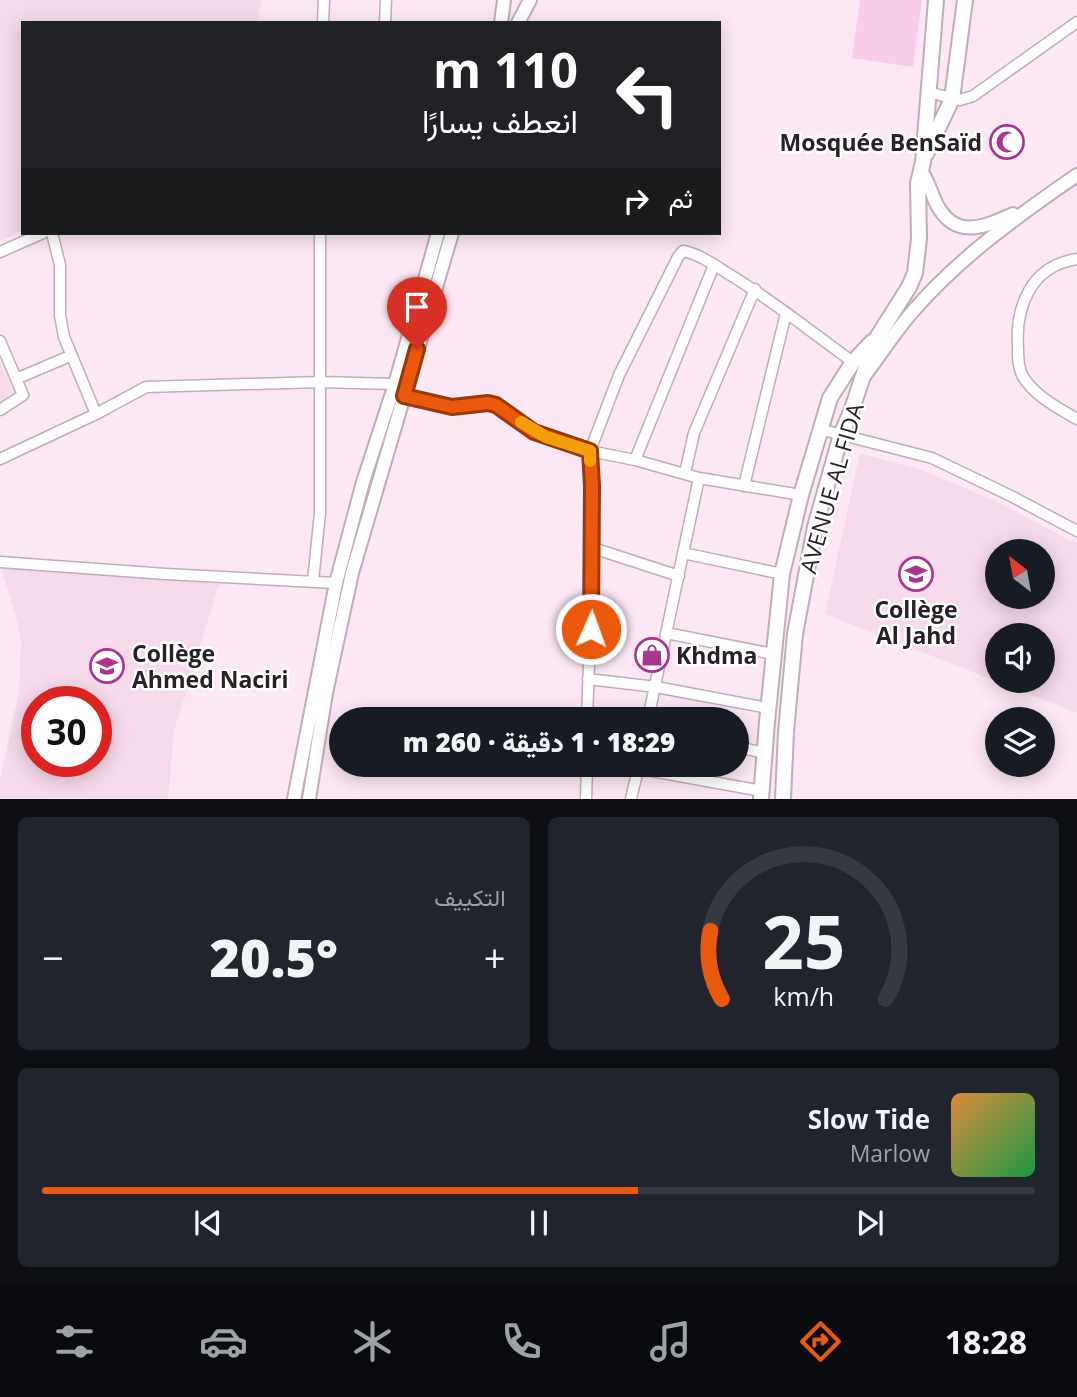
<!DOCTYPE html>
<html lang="ar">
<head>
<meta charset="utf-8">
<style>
	:root { --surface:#171b24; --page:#20242c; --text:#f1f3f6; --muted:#9ea1a6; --line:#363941; --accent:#ea580c }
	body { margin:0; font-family:"Open Sans",Vazirmatn,sans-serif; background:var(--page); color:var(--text); direction:rtl; height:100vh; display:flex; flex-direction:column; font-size:26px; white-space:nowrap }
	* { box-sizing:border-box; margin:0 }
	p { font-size:23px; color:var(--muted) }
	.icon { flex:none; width:38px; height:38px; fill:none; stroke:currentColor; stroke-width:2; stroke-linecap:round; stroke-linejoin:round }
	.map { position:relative; height:799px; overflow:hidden; direction:ltr }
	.details { display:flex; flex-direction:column; gap:18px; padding:18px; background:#0d0f14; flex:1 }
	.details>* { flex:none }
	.guide { position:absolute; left:21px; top:21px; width:700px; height:214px; border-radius:0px; box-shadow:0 4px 18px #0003; direction:rtl; background:#202124; color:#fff; overflow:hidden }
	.needle { width:46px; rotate:329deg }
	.buttons { position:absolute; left:985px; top:539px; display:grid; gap:14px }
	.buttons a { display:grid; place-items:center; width:70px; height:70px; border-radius:50%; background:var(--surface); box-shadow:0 4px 18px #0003; font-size:35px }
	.speed { position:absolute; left:21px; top:686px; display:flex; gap:14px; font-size:35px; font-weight:700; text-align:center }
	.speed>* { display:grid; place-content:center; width:91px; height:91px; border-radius:50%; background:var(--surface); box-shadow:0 4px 18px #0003; line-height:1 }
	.speed .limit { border:10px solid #d22; background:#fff; color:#111 }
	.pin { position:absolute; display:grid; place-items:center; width:60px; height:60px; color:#fff; margin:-72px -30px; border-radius:50% 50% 50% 0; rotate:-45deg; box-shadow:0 0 7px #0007 }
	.pin .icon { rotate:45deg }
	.me { position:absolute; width:77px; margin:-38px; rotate:2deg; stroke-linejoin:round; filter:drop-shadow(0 0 5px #0008) }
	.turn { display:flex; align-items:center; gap:24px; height:147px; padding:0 28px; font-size:32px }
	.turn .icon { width:91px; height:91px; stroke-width:2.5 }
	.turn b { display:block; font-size:49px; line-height:60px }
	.then { display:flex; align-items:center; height:66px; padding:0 28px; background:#0003; gap:14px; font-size:26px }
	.big { font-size:52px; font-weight:800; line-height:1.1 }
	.details .widget { flex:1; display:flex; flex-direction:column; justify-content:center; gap:10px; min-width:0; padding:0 24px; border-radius:10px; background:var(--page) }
	.details .dial { align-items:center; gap:0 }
	.dial svg { height:182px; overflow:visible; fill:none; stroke:var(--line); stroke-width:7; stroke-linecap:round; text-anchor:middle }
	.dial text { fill:var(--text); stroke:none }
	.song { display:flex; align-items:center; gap:21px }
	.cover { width:84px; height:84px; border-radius:10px; background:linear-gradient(135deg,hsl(30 70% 55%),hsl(140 70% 35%)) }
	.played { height:7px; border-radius:4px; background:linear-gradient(90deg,var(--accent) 60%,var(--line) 60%) }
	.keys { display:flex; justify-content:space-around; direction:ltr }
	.heat { display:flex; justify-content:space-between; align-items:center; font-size:38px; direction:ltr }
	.details .tiles { flex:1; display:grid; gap:18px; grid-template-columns:1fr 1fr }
	.widget:last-child { grid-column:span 2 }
	.trip { position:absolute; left:329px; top:707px; width:420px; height:70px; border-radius:35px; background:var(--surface); box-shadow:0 4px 18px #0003; font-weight:800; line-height:70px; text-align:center; direction:rtl }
	.tabs { display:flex; height:112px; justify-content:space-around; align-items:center; background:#090b0e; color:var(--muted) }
	.tabs .icon { width:49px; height:49px }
	.tabs .active { color:var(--accent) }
	.tabs b { font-size:32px; color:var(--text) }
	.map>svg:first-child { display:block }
	.built { fill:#f5daeb; fill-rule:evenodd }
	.green { fill:#f9cde9 }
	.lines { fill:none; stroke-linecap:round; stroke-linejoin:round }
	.minor-casing { stroke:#c0adb9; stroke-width:13 }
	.tertiary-casing { stroke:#c0adb9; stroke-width:16 }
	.secondary-casing { stroke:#c0adb9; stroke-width:18 }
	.minor { stroke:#fff; stroke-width:10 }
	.tertiary { stroke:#fff; stroke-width:12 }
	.secondary { stroke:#fff; stroke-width:14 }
	.route-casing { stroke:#983908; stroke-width:18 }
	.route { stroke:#ea580c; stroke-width:12 }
	.slow { stroke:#f59e0b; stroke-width:12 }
	.labels { text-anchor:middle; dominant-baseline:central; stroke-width:5; stroke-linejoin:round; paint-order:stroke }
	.poi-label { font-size:23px; font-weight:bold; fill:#272025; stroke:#fff; text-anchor:start }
	.street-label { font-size:23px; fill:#272025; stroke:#fff }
</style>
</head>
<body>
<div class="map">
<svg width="1077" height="799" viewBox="0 0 1077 799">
	<rect width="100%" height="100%" fill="#fce8f4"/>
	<path class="built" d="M 0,0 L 262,0 L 257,23 L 23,23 L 23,231 L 0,241 Z
		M 0,362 L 17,397 L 0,405 Z
		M 860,453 L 918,469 L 996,501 L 1077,544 L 1077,713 L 825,614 ZM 998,551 L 1043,551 L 1043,597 L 998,597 ZM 998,635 L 1043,635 L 1043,681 L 998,681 Z
		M 0,565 L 219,584 L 174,731 L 168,798 L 0,798 L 0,780 L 19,692 L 21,641 L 15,613 ZM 37,702 L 96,702 L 96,761 L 37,761 Z"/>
	<path class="green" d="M 860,0 L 922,0 L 913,67 L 852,58 Z"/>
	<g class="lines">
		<g class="minor-casing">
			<path id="minor" d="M 323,23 L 324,0
				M 385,23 L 386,0
				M 927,92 L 960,100 L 973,96 L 1077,22
				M 52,233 L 60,265 L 60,315 L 64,337 L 96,414
				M 0,252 L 43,233
				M 1077,259 C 1031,266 1015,306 1018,349 C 1018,358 1018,366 1022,375 C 1033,395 1058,408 1077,419
				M 0,341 L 23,395 L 0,410
				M 16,379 L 70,356
				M 403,396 L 451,406 L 488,403 L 496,405 L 534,432 L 590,451 L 635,460 L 699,478 L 801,495
				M 819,429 L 932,458 L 1011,496 L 1077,531
				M 0,459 L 96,414 L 146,387 L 320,382 L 395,384
				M 635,460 L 714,265
				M 685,473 L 694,433 L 755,289
				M 744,486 L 786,313
				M 593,548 L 679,576
				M 683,553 L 782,574
				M 0,562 L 166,574 L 336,583
				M 313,581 L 320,513 L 320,233
				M 666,633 L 773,654
				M 588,679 L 656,687 L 768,708
				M 587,719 L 592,580 L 590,451 L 619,375 L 678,257 L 683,251 C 699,254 713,264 727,273 C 771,299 811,332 853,362
				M 648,719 L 699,478
				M 737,747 L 765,753
				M 619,765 L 762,791
				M 586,799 L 587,765
				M 631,799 L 639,765"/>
		</g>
		<g class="tertiary-casing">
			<path id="tertiary" d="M 501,23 L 504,0
				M 518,23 L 530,0
				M 921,171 C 929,182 931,193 937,205 C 956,240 984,227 1013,214
				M 865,375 C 882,353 896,330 914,310 C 961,256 1019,215 1077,175
				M 294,799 L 336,583 L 363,482 L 395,384 L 438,233
				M 309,799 L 326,693 L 352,573 L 452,233"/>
		</g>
		<g class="secondary-casing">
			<path id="secondary" d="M 926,154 L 952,99 L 965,0
				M 761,799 L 767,722 L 782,574 L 801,495 L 830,398 L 853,362 L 872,342
				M 783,799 L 786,732 L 795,634 L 815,527 L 841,435 L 852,409 L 868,361 L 878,336 L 909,287 L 915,273 L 919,239 L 918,183 L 923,162 L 936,0"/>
		</g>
		<use href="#minor" class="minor"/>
		<use href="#tertiary" class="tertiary"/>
		<use href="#secondary" class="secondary"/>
	</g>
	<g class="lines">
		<g class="route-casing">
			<path id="route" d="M 417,349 L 404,396 L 452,407 L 488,403 L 496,405 L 534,432 L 590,451 L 592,486 L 591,629"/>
		</g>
		<use href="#route" class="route"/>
		<path class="slow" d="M 521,422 L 546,437 L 590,451 L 590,461"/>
	</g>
	<defs>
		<g id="mosque-ring" transform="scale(1.75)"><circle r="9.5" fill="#fff" stroke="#ab358d" stroke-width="1.5"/><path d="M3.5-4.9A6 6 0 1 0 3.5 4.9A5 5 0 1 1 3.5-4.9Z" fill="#ab358d"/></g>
		<g id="school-ring" transform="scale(1.75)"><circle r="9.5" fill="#fff" stroke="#ab358d" stroke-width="1.5"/><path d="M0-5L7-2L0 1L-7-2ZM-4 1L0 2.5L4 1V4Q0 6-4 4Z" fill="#ab358d"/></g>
		<g id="shop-ring" transform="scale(1.75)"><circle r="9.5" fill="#fff" stroke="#ab358d" stroke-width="1.5"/><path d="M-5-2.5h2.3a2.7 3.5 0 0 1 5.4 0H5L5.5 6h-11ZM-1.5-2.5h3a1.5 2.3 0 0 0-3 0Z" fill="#ab358d"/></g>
	</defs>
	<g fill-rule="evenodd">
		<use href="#mosque-ring" x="1007" y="142"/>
		<use href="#school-ring" x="916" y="574"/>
		<use href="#shop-ring" x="652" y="655"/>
		<use href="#school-ring" x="107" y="666"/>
	</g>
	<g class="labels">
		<g class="poi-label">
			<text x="982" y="142" text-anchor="end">Mosquée BenSaïd</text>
			<text x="916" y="609" text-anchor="middle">Collège<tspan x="916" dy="26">Al Jahd</tspan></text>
			<text x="132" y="653">Collège<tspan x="132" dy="26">Ahmed Naciri</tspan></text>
			<text x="676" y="655">Khdma</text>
		</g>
		<g class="street-label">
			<text transform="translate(831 488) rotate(-74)">AVENUE AL FIDA</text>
		</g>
	</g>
</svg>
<div class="buttons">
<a><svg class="needle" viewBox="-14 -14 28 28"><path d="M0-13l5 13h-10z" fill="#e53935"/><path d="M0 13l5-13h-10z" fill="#9ea1a6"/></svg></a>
<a><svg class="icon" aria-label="sound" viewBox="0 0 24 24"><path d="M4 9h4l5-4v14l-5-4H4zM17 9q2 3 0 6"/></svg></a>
<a><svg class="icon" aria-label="layers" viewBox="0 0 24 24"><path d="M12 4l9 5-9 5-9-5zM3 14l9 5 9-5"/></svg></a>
</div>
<div class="speed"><div class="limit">30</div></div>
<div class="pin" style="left:417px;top:349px;background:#d93025"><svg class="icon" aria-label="arrive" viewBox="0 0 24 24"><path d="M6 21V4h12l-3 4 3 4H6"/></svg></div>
<svg class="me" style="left:591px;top:629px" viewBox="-20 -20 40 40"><circle r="17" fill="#ea580c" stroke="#fff" stroke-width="3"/><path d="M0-11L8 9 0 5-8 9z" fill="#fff"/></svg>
<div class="trip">18:29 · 1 دقيقة · 260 m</div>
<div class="guide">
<div class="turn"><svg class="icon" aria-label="left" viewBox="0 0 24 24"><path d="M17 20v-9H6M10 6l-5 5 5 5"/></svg><div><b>110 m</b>انعطف يسارًا</div></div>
<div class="then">ثم<svg class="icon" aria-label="right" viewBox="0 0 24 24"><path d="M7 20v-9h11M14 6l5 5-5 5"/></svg></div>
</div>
</div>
<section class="details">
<div class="tiles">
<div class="widget dial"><svg viewBox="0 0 100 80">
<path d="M14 69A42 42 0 1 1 86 69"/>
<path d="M14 69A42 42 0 0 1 9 39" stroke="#ea580c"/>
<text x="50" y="56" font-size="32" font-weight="700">25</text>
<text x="50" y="72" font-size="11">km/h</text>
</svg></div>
<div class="widget"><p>التكييف</p>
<div class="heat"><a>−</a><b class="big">20.5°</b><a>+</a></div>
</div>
<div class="widget">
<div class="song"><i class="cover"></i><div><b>Slow Tide</b><p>Marlow</p></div></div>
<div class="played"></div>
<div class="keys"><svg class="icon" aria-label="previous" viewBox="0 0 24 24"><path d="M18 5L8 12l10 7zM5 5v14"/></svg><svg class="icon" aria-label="pause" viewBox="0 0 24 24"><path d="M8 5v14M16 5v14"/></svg><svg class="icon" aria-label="next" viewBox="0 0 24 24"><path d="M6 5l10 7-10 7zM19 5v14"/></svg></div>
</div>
</div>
</section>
<nav class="tabs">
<b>18:28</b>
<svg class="icon active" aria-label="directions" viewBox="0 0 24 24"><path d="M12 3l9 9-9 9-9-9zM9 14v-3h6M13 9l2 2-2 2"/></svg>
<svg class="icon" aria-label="music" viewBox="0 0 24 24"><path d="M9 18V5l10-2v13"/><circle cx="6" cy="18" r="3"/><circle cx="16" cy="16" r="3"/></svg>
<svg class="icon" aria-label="phone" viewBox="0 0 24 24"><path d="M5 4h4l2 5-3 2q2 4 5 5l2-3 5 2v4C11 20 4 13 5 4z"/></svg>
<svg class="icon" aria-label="climate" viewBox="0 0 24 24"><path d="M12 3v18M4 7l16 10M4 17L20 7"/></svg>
<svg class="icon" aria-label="car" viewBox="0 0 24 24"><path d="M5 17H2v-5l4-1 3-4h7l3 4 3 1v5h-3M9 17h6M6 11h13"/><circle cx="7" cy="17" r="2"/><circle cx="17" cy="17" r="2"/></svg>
<svg class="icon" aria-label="filters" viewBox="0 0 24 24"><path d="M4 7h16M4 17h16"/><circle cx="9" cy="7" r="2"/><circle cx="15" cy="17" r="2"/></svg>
</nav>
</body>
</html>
